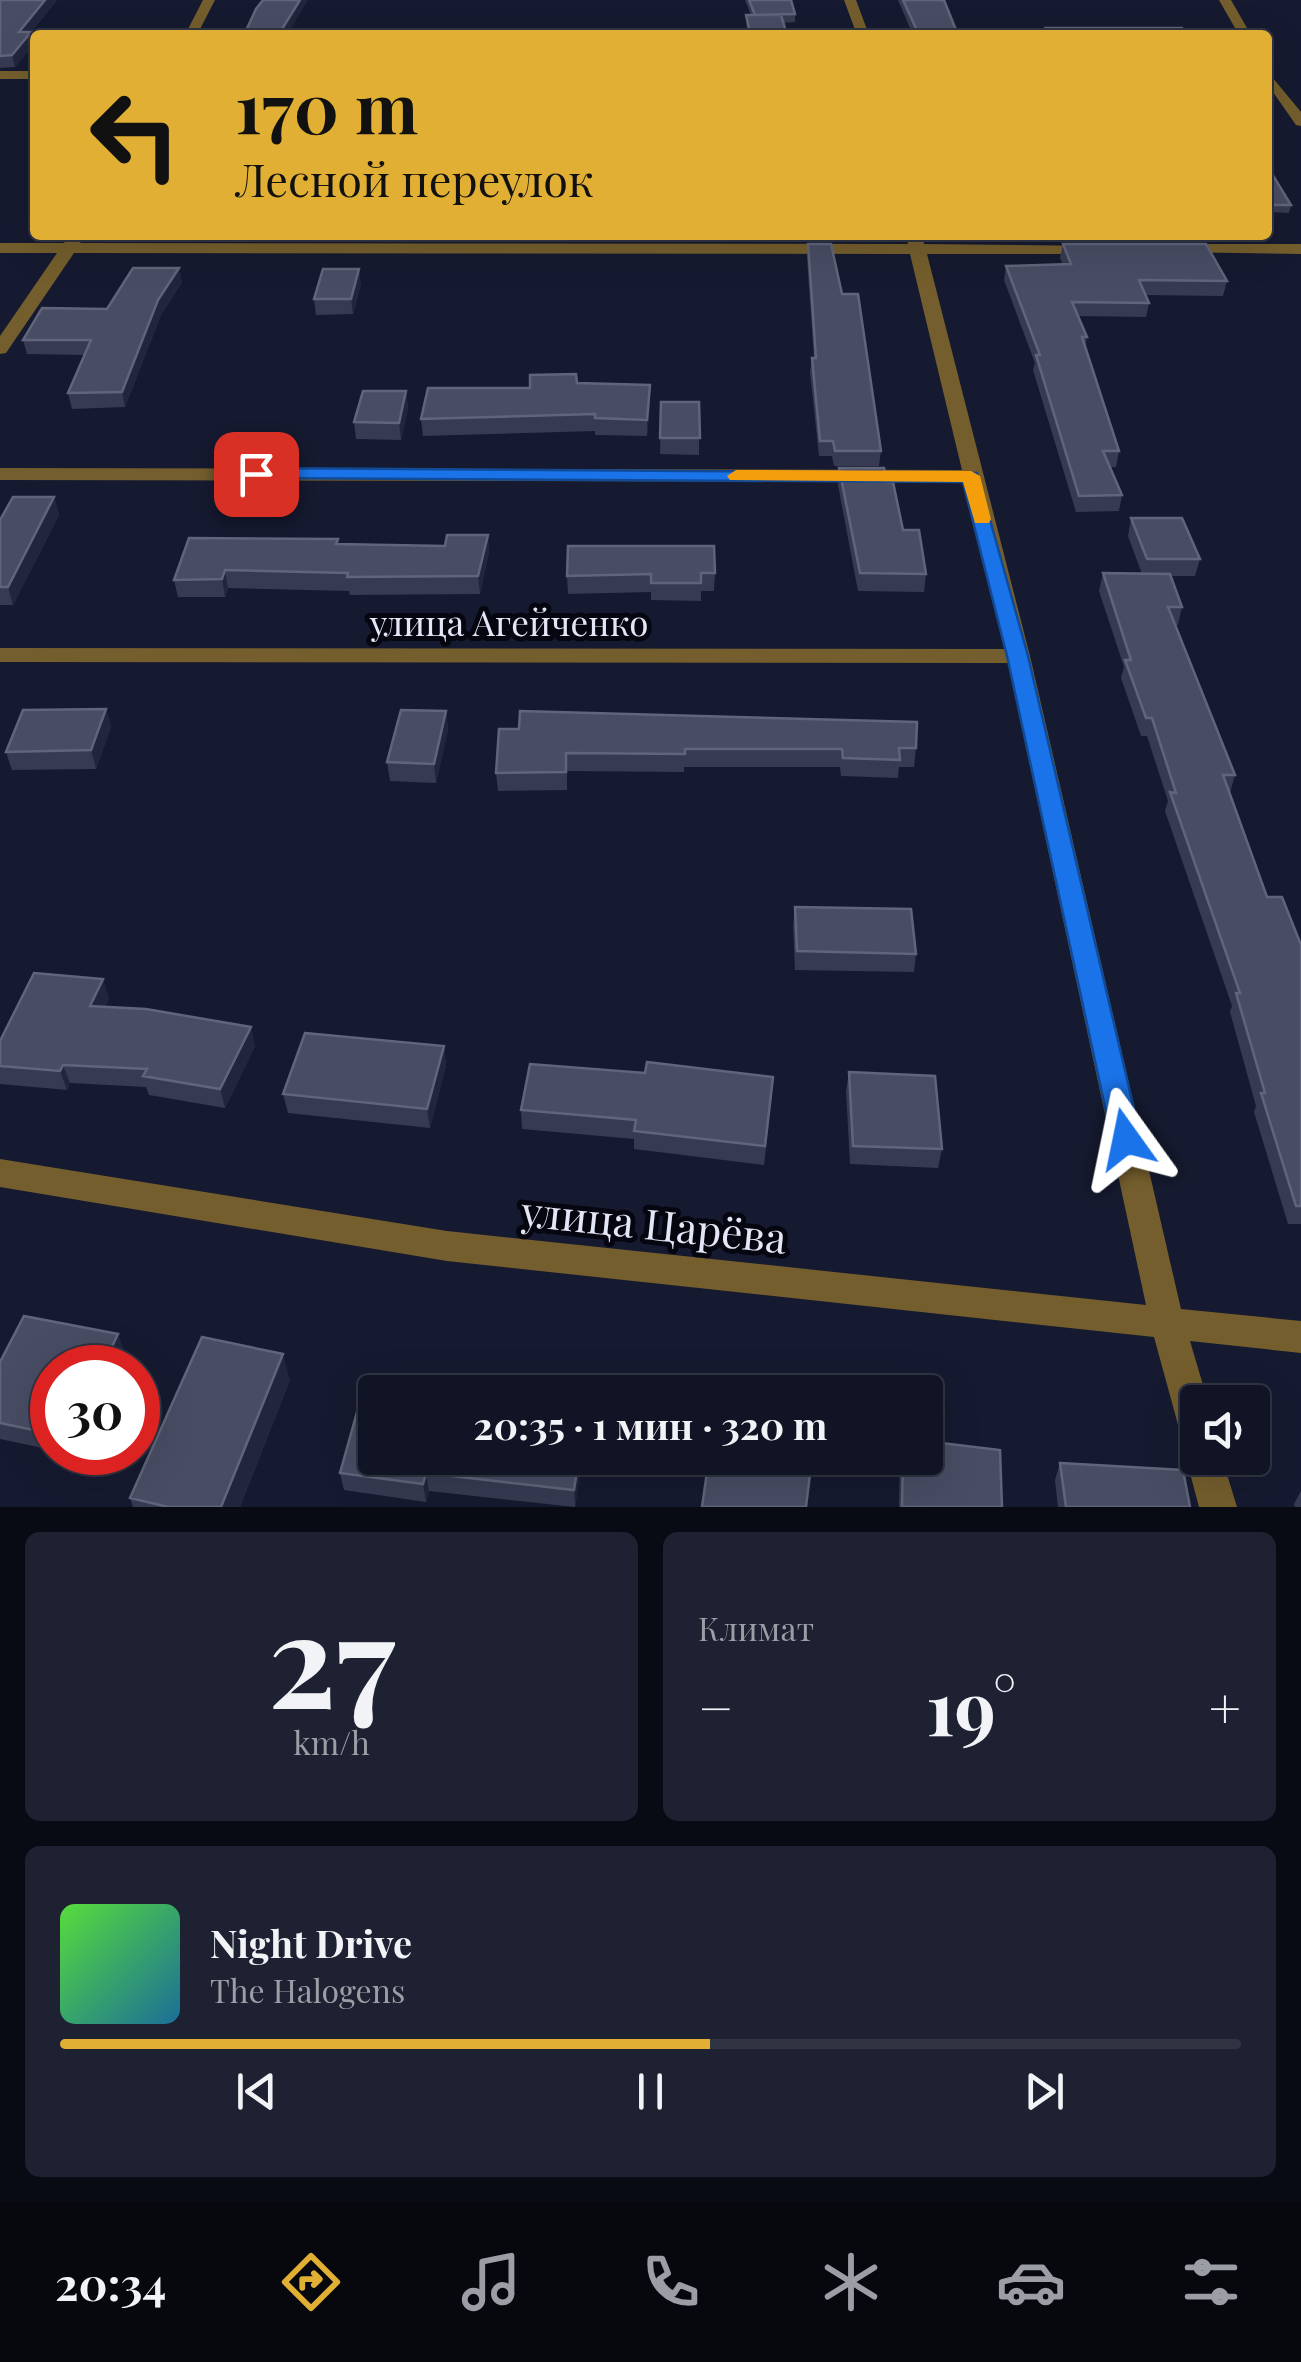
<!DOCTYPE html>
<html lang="ru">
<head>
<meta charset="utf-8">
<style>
	:root { --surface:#101424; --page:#1e2131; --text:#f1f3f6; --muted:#9c9ea6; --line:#303341; --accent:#e1af34 }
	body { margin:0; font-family:"Playfair Display",serif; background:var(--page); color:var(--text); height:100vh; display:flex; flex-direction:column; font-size:38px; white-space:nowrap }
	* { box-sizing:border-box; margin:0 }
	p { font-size:32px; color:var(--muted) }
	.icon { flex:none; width:55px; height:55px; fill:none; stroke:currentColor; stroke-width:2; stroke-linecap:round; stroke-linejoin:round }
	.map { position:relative; height:1507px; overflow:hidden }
	.details { display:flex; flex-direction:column; gap:25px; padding:25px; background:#090b14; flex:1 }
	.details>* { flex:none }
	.top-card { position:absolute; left:30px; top:30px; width:1242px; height:210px; border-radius:10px; box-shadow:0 10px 40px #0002,0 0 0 2px var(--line); background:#e1af34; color:#111; overflow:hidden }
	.fabs { position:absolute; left:1180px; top:1385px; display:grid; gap:20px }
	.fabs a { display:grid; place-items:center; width:90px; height:90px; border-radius:10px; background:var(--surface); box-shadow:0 10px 40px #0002,0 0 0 2px var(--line); font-size:50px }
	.speed { position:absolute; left:30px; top:1345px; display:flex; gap:20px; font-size:50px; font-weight:700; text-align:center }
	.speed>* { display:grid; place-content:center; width:130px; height:130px; border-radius:50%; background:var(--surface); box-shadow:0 10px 40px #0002,0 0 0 2px var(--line); line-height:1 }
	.speed .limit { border:15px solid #d22; background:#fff; color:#111 }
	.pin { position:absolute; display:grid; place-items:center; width:85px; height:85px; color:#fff; margin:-42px; border-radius:20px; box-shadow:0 5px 15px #0006 }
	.me { position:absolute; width:110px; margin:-55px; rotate:348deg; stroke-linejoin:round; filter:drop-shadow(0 0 8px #0008) }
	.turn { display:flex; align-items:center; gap:35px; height:210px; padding:0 40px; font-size:45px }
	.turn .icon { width:130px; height:130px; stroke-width:2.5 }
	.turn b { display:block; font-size:70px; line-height:85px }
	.big { font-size:75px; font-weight:700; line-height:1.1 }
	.details .widget { flex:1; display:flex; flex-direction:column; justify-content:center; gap:15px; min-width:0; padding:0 35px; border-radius:15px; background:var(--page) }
	.details .dial { align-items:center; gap:0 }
	.dial b { font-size:130px; line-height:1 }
	.song { display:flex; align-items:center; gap:30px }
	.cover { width:120px; height:120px; border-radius:15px; background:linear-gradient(135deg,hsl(110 70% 55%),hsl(200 70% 35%)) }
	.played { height:10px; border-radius:5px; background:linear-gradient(90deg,var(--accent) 55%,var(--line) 55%) }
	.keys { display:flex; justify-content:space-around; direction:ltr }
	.heat { display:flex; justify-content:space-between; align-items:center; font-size:55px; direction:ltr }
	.details .tiles { flex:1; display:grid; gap:25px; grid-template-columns:1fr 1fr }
	.widget:last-child { grid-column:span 2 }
	.trip { position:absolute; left:358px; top:1375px; width:585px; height:100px; border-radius:10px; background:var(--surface); box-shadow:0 10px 40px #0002,0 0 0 2px var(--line); font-weight:700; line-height:100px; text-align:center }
	.tab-bar { display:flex; height:160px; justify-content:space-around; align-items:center; background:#06080e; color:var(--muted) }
	.tab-bar .icon { width:70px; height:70px }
	.tab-bar .selected { color:var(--accent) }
	.tab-bar b { font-size:45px; color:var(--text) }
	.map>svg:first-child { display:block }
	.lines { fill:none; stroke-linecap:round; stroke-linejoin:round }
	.minor { fill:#745e2d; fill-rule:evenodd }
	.wall { fill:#363b52 }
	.shaded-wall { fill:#21263d }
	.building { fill:#484d64; stroke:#60657b; stroke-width:2.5 }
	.route { fill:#1a73e8; stroke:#114b97; stroke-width:2.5 }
	.slow { fill:#f59e0b }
	.labels { text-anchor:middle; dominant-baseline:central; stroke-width:10; stroke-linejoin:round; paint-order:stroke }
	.street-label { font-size:35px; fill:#e2e6f6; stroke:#05060f }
	.near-street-label { font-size:42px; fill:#e2e6f6; stroke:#05060f }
</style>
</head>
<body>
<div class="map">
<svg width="1301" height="1507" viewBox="0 0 1301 1507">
	<rect width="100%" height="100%" fill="#161a30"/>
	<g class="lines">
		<path class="minor" d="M 203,0 L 215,0 L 197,35 L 185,35 Z
			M 844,0 L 856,0 L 869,35 L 857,35 Z
			M 1219,0 L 1231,0 L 1251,35 L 1239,35 Z
			M 0,71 L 35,71 L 35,79 L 0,79 Z
			M 1268,72 L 1301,112 L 1301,126 L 1296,125 L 1268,85 Z
			M 79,235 L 83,239 L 80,243 L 908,244 L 906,235 L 922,235 L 924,244 L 1101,246 L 1103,249 L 1095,254 L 927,254 L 1030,656 L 1181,1309 L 1301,1321 L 1301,1353 L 1190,1341 L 1208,1402 L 1198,1402 L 1198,1458 L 1222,1458 L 1237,1507 L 1199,1507 L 1186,1458 L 1190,1446 L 1185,1444 L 1180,1432 L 1154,1337 L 447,1261 L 0,1187 L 0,1159 L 447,1231 L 1146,1305 L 1008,663 L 0,662 L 0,648 L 1005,649 L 965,482 L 0,480 L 0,468 L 962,470 L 910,254 L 74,253 L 6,353 L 0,354 L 0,336 L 57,253 L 0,253 L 0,243 L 64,243 L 69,236 Z
			M 1175,244 L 1301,244 L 1301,254 L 1169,252 L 1167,249 Z"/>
	</g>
	<path class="wall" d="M 0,0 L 57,0 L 31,32 L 34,44 L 15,67 L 0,68 Z
		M 745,0 L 791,0 L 795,14 L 795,22 L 783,23 L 747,33 L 746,15 L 751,15 Z
		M 898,0 L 944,0 L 958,35 L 1045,33 L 1046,28 L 1185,35 L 913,35 Z
		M 1268,167 L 1291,205 L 1289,213 L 1268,212 Z
		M 1051,235 L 1195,235 L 1194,240 L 1054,240 Z
		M 808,244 L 842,294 L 881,451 L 879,466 L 834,466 L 832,456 L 819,456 L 810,372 L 812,358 L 814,358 L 807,258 Z
		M 1063,244 L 1227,281 L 1223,296 L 1145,295 L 1149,303 L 1146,317 L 1078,316 L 1087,337 L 1085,347 L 1119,451 L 1116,467 L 1110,467 L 1122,495 L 1119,511 L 1076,512 L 1033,370 L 1035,363 L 1004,280 L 1006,266 L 1063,265 L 1060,258 Z
		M 182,282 L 161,315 L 125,407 L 72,409 L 68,393 L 84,355 L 27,354 L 23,340 Z
		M 361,284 L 353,314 L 316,315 L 314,299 Z
		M 577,383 L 650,402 L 647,436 L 595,435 L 595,431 L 423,436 L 421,419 L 530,388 Z
		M 406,391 L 408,408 L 401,440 L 356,439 L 354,422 Z
		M 661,402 L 699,402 L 699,455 L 660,454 Z
		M 839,468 L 887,482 L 903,530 L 926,574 L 924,592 L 858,591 L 838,485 Z
		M 54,497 L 59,515 L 13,605 L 0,605 L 0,520 Z
		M 1131,518 L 1200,559 L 1195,576 L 1171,576 L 1182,607 L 1178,625 L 1175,625 L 1235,775 L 1230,793 L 1267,897 L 1301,945 L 1301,1224 L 1288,1224 L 1254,1112 L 1256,1106 L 1230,1012 L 1232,1006 L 1165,811 L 1168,801 L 1147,736 L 1141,736 L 1121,678 L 1124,667 L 1099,591 L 1103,573 L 1142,574 L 1128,536 Z
		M 488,535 L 489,552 L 480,594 L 350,595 L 349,591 L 228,588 L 225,597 L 178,597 L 174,580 L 338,539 L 339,544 L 445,546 Z
		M 715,573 L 714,591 L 701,591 L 701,601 L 651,600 L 651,592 L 568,594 L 567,576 Z
		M 106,709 L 111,727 L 96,769 L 12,770 L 6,752 Z
		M 446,711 L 448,730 L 436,783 L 390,781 L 387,762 Z
		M 499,729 L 916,748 L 914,767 L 899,767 L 898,778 L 841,776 L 840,767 L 684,767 L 684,772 L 567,771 L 567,790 L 498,791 L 496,773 Z
		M 795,907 L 916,954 L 914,972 L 795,970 L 793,926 Z
		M 109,998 L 105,1007 L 255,1046 L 225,1108 L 149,1095 L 146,1087 L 70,1083 L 67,1090 L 0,1084 L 0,1041 Z
		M 444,1046 L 446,1065 L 430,1128 L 288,1113 L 283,1094 Z
		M 849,1072 L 942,1149 L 938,1168 L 850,1164 L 846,1091 Z
		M 645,1073 L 772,1095 L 764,1165 L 634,1149 L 634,1139 L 522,1129 L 521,1110 Z
		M 125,1352 L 118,1368 L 52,1368 L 52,1450 L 0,1439 L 0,1362 Z
		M 290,1380 L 240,1507 L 133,1507 L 130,1498 Z
		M 582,1458 L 575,1507 L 429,1491 L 426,1502 L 344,1490 L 340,1473 Z
		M 900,1458 L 925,1458 L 1002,1507 L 899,1507 Z
		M 1060,1463 L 1190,1507 L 1058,1507 L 1055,1480 Z
		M 1301,1491 L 1301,1507 L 1295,1507 L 1294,1504 Z"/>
	<path class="shaded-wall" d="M 45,0 L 57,0 L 21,44 L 19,32 Z
		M 300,0 L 308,0 L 287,35 L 279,34 Z
		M 31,32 L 34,44 L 15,67 L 12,55 Z
		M 179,268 L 182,282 L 161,315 L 125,407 L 122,392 L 158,300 Z
		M 359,269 L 361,284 L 353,314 L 351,299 Z
		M 650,385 L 650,402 L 647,436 L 647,420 Z
		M 406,391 L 408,408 L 401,440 L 399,423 Z
		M 54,497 L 59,515 L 13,605 L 8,587 Z
		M 488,535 L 489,552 L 480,594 L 478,576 Z
		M 225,570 L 228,588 L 225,597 L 222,579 Z
		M 106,709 L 111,727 L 96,769 L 91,750 Z
		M 446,711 L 448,730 L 436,783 L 434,764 Z
		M 103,979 L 109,998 L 96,1025 L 90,1006 Z
		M 251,1027 L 255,1046 L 225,1108 L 220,1089 Z
		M 444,1046 L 446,1065 L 430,1128 L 427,1109 Z
		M 63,1065 L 70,1083 L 67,1090 L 60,1071 Z
		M 118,1334 L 125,1352 L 118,1368 L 102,1368 Z
		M 283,1354 L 290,1380 L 240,1507 L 221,1507 Z
		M 579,1458 L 582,1458 L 575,1507 L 574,1490 Z
		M 426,1473 L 429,1491 L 426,1502 L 423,1484 Z"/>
	<path class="building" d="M 0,0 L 45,0 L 19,32 L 31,32 L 12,55 L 0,56 Z
		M 263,0 L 300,0 L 279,34 L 404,35 L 244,35 L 256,9 Z
		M 749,0 L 791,0 L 795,14 L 755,15 Z
		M 903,0 L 944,0 L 958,35 L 1049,33 L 1046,28 L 1182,28 L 1185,35 L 919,35 Z
		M 746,15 L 781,15 L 787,35 L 616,35 L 750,33 Z
		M 1268,167 L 1291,205 L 1268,205 Z
		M 808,244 L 831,244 L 842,294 L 858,294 L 881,451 L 835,451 L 833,441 L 820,441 L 812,358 L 816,358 Z
		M 1063,244 L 1206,244 L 1227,281 L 1139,280 L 1149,303 L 1072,302 L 1087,337 L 1082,337 L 1119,451 L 1103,451 L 1122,495 L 1079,496 L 1036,355 L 1040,355 L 1006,266 L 1071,264 Z
		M 133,268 L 179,268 L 158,300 L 122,392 L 68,393 L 91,340 L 23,340 L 42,308 L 107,309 Z
		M 323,269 L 359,269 L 351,299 L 314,299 Z
		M 576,374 L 577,383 L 650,385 L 647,420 L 595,418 L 595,414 L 421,419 L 428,388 L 530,388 L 530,375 Z
		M 363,391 L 406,391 L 399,423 L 354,422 Z
		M 661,402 L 699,402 L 700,438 L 660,438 Z
		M 839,468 L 884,468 L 887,482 L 893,482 L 903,530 L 919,530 L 926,574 L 860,573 Z
		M 13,497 L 54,497 L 8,587 L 0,587 L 0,520 Z
		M 1131,518 L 1182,518 L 1200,559 L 1147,559 Z
		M 447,535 L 488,535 L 478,576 L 347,577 L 348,573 L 225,570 L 222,579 L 174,580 L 189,538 L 338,539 L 336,544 L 445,546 Z
		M 568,546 L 714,546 L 715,573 L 701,573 L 701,583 L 651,583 L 651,574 L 567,576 Z
		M 1103,573 L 1170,574 L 1182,607 L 1168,607 L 1235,775 L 1223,775 L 1267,897 L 1282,897 L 1301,945 L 1301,1206 L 1296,1206 L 1261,1093 L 1265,1093 L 1236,993 L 1240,993 L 1170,792 L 1176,793 L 1152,718 L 1146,718 L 1125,660 L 1131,660 Z
		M 106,709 L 91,750 L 6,752 L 23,710 Z
		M 401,710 L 446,711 L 434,764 L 387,762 Z
		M 520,711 L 917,722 L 916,748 L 899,748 L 900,760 L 843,758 L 842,749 L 685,749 L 685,754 L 566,753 L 566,772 L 496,773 L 499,729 L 519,729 Z
		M 795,907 L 911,909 L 916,954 L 797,951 Z
		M 34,973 L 103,979 L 90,1006 L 146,1009 L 251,1027 L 220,1089 L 143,1076 L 147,1069 L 63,1065 L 60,1071 L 0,1066 L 0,1041 Z
		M 305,1033 L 444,1046 L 427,1109 L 283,1094 Z
		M 647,1062 L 773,1077 L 765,1146 L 634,1131 L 636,1120 L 521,1110 L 530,1064 L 645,1073 Z
		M 849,1072 L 935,1076 L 942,1149 L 853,1146 Z
		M 24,1316 L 118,1334 L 102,1368 L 52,1368 L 52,1434 L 0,1423 L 0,1362 Z
		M 202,1337 L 283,1354 L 221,1507 L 168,1507 L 130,1498 Z
		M 366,1380 L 462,1392 L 375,1392 L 375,1458 L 579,1458 L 574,1490 L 426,1473 L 423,1484 L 340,1473 Z
		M 491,1384 L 572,1392 L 490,1392 Z
		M 925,1441 L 1000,1450 L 1002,1507 L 902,1507 L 903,1458 L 925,1458 Z
		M 709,1458 L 812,1458 L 806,1507 L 702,1507 Z
		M 1060,1463 L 1183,1470 L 1190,1507 L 1066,1507 Z"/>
	<path class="route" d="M 256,468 L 977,473 L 1028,656 L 1141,1139 L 1136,1148 L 1126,1151 L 1116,1148 L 1112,1139 L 1007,656 L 963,482 L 250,478 L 247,474 Z"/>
	<path class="slow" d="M 736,470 L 971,471 L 980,476 L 991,519 L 989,523 L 975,523 L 963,482 L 730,480 L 727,476 Z"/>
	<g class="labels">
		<g class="street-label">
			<text x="509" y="621">улица Агейченко</text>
		</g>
		<g class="near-street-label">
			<text transform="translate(654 1223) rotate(6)">улица Царёва</text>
		</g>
	</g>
</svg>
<div class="fabs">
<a><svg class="icon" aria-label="sound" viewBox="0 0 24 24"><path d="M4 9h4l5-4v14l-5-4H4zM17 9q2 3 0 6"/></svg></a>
</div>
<div class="speed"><div class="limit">30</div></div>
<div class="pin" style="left:256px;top:474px;background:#d93025"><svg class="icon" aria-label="arrive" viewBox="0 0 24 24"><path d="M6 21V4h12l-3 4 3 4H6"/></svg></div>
<svg class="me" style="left:1126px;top:1139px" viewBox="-20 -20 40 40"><path d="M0-17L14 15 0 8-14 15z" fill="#1a73e8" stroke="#fff" stroke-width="4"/></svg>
<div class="trip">20:35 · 1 мин · 320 m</div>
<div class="top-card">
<div class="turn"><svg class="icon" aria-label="left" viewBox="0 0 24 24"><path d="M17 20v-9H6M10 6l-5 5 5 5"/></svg><div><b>170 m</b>Лесной переулок</div></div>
</div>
</div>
<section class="details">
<div class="tiles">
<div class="widget dial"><b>27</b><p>km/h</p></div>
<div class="widget"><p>Климат</p>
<div class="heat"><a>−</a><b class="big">19°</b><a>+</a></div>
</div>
<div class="widget">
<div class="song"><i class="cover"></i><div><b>Night Drive</b><p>The Halogens</p></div></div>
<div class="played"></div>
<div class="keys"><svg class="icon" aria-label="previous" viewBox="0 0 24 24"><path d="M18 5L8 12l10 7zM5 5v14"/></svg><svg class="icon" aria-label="pause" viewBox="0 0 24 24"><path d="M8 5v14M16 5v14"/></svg><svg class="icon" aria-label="next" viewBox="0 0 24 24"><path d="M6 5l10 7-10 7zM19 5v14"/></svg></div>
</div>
</div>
</section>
<nav class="tab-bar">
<b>20:34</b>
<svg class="icon selected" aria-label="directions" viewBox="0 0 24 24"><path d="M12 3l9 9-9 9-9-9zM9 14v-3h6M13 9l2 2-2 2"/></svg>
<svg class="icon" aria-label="music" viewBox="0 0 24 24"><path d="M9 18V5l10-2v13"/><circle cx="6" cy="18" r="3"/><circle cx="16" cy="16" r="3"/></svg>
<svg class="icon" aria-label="phone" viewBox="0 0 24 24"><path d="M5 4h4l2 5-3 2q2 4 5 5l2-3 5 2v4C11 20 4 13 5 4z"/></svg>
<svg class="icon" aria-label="climate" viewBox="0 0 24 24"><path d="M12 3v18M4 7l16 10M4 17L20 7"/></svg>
<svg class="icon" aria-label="car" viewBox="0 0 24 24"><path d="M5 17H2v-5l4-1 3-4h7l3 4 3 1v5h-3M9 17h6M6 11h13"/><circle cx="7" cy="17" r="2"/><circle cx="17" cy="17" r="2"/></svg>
<svg class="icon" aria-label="filters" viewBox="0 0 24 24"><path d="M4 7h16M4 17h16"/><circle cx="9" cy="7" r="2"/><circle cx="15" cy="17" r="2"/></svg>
</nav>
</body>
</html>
